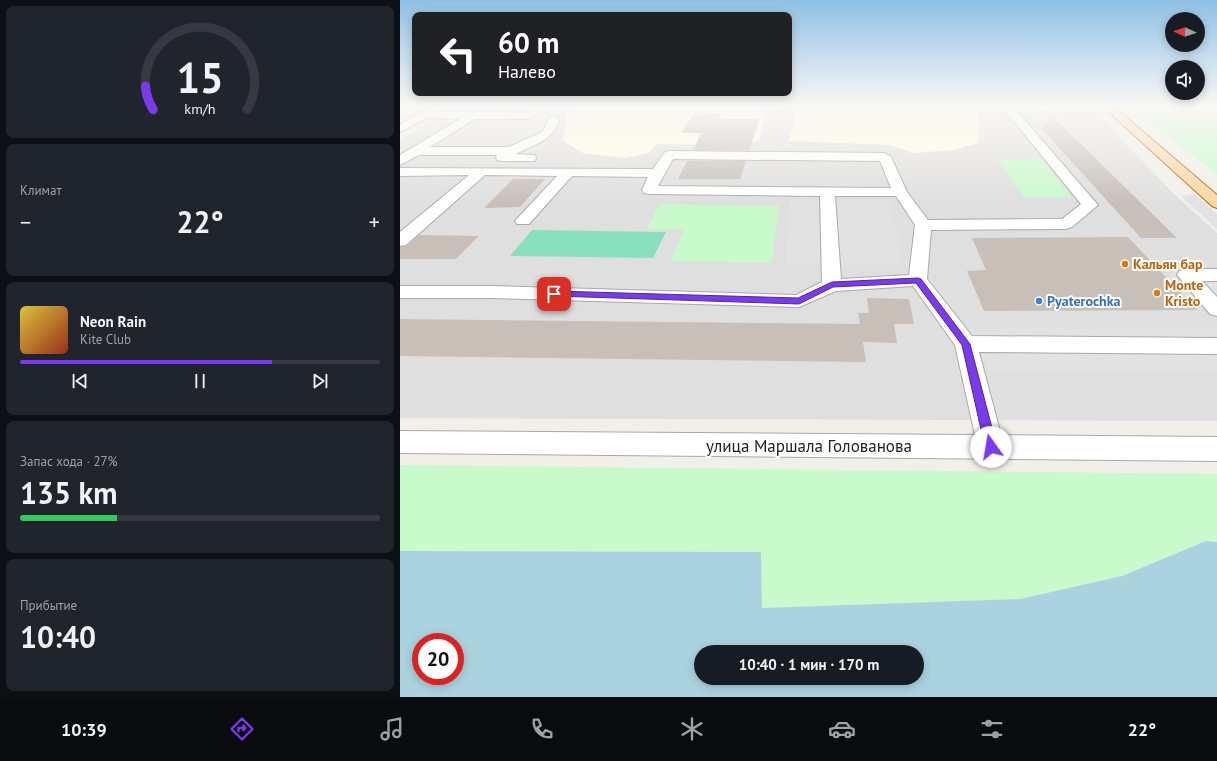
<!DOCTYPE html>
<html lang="ru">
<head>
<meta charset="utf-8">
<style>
	:root { --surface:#171b24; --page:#20242c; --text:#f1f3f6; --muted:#9ea1a6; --line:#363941; --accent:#7c3aed }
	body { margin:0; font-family:"PT Sans",sans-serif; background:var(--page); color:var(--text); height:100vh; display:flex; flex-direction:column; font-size:15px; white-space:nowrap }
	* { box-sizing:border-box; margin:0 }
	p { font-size:13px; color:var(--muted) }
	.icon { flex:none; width:22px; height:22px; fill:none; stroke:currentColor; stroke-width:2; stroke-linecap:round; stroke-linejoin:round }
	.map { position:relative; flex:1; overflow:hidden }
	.panel { display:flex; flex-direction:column; gap:6px; padding:6px; background:#0d0f14; width:400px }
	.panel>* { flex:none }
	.banner { position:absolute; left:12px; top:12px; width:380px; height:84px; border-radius:8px; box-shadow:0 2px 10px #0003; background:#202124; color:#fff; overflow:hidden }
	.needle { width:26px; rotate:273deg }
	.buttons { position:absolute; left:765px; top:12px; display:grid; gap:8px }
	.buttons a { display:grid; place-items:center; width:40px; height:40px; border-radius:50%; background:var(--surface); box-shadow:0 2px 10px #0003; font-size:20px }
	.speed { position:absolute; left:12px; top:633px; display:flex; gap:8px; font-size:20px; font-weight:700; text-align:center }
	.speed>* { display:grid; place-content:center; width:52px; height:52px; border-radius:50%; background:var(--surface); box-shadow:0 2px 10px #0003; line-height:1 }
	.speed .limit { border:6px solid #d22; background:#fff; color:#111 }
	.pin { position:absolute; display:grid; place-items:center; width:34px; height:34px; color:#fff; margin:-17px; border-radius:8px; box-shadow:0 2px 6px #0006 }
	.me { position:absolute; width:44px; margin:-22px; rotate:347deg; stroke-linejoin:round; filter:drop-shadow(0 0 3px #0008) }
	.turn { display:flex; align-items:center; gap:14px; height:84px; padding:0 20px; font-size:18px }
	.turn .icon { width:52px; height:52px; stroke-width:2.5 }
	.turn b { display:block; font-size:28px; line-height:34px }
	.big { font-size:30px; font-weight:800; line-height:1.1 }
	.panel .card { flex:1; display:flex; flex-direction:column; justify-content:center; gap:6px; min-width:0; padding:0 14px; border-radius:8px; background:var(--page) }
	.panel .dial { align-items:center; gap:0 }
	.dial svg { height:104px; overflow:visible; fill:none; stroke:var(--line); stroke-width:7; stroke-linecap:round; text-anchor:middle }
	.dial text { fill:var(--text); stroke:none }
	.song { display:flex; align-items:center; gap:12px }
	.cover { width:48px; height:48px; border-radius:6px; background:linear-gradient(135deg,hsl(50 70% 55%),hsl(10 70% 35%)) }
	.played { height:4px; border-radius:2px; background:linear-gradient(90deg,var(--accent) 70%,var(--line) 70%) }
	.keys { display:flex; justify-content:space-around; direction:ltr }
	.heat { display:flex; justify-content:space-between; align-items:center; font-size:22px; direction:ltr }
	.charge { height:6px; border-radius:3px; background:linear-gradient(90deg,#34c759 27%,var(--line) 0) }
	.trip { position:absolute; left:294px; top:645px; width:230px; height:40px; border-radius:20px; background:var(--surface); box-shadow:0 2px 10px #0003; font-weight:800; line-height:40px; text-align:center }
	.dock { display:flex; height:64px; justify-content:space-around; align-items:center; background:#090b0e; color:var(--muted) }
	.dock .icon { width:28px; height:28px }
	.dock .on { color:var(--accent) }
	.dock b { font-size:18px; color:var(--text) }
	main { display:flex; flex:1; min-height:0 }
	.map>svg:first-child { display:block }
	.residential { fill:#e0dfdf }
	.education { fill:#ffffe5 }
	.park { fill:#c8facc }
	.pitch { fill:#88e0be }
	.parking { fill:#e2e2e2 }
	.water { fill:#aad3df; fill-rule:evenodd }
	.building { fill:#c7bfb8 }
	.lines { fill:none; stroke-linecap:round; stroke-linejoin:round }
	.minor-casing { stroke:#a9a9a9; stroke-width:2 }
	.major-casing { stroke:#a06b00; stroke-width:2 }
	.minor { fill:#fff; fill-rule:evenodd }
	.major { fill:#fcd6a4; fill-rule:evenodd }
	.route { fill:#7c3aed; stroke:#51269a }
	.food-dot { fill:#e8710a; stroke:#fff; stroke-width:1.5 }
	.shop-dot { fill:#3f7fe0; stroke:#fff; stroke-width:1.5 }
	.labels { text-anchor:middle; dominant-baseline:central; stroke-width:4; stroke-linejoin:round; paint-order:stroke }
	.food-label { font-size:14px; font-weight:bold; fill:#c56008; stroke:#fff; text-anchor:start }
	.shop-label { font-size:14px; font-weight:bold; fill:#366cbe; stroke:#fff; text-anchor:start }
	.near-street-label { font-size:17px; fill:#222; stroke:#fff }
</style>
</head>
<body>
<main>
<section class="panel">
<div class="card dial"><svg viewBox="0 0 100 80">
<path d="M14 69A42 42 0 1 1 86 69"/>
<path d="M14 69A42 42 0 0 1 8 51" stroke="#7c3aed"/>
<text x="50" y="56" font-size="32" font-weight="700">15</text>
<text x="50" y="72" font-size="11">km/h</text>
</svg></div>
<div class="card"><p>Климат</p>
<div class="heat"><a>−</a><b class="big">22°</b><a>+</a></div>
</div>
<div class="card">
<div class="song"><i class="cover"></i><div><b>Neon Rain</b><p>Kite Club</p></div></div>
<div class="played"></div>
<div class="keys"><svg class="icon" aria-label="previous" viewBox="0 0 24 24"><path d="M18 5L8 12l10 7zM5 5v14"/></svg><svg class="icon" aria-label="pause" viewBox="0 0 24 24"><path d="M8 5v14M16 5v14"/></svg><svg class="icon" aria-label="next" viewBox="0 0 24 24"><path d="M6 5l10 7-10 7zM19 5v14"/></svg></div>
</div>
<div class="card"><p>Запас хода · 27%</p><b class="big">135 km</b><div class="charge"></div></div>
<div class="card"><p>Прибытие</p><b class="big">10:40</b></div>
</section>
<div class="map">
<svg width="817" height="697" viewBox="0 0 817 697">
	<rect width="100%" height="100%" fill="#f2efe9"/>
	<path class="residential" d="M 57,106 L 690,106 L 774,194 L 817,233 L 817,421 L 0,418 L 0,140 Z"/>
	<path class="education" d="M 172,106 L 367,106 L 359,141 L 335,145 L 257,144 L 249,153 L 225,158 L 183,153 L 163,141 L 167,113 Z
		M 397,106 L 573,106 L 579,116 L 578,143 L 554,150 L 514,153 L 489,145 L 389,141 Z"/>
	<path class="park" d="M 730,106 L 817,106 L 817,175 Z
		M 598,159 L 641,159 L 672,198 L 623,197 Z
		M 260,204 L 379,206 L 371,263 L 271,261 L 284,230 L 247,229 Z
		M 0,465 L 817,474 L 817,542 L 806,541 L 722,576 L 620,599 L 362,608 L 361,552 L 0,551 Z"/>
	<path class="pitch" d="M 132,230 L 266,232 L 253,258 L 110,256 Z"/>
	<path class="parking" d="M 794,194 L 817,214 L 817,229 L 781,196 Z
		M 390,201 L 489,201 L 504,265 L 385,264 Z
		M 769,269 L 817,270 L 817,303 L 802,304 Z
		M 568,328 L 817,329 L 817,372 L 590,372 Z"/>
	<path class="water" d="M 806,541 L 817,542 L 817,697 L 0,697 L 0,551 L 361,552 L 362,608 L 620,599 L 722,576 ZM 21,642 L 55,642 L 55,676 L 21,676 ZM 301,652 L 517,652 L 517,678 L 301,678 Z"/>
	<path class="building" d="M 294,113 L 321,114 L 318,119 L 360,119 L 349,150 L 293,150 L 301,133 L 281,133 Z
		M 653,117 L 777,238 L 741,238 L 641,128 Z
		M 287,161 L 346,161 L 340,179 L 278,179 Z
		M 113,179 L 145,179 L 120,207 L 84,208 Z
		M 19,235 L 79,236 L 56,259 L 0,259 L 0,247 L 7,246 Z
		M 728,237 L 797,310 L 584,311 L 567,271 L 586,270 L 572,238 Z
		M 467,298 L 509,299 L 514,324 L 494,324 L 497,343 L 463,342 L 466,362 L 0,356 L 0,319 L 460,324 L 458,313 L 469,313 Z"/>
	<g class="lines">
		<g class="minor-casing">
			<path id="minor" d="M 33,106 L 41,106 L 42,108 L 38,112 L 75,111 L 128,113 L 137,106 L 149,106 L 130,119 L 75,119 L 30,147 L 109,147 L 140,133 L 145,128 L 150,117 L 158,117 L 159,119 C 154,141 134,144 116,154 L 135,155 L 136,158 L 135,161 L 102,161 L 97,160 L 96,157 L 97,155 L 19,155 L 0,165 L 0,155 L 60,119 L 27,118 L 0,132 L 0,124 Z
				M 604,106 L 711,107 L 716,110 L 711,113 L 616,110 L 698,205 L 672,227 L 666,229 L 531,230 L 527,279 L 572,336 L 817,338 L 817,354 L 579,352 L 601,435 L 817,437 L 817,461 L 0,453 L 0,431 L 575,435 L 555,345 L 513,286 L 436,291 L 399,307 L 93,298 L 0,298 L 0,286 L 93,286 L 396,295 L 422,282 L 420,196 L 249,194 L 244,193 L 242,190 L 248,177 L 172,176 L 129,224 L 117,224 L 115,221 L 157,176 L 85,175 L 6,245 L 0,246 L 0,232 L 69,175 L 0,176 L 0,168 L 253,169 L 265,152 L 269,151 L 485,153 L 491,157 L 507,192 L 528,220 L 662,219 L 681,204 L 604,109 ZM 273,159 L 480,161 L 491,188 L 258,186 ZM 435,196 L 496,196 L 515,225 L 509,275 L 441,279 Z
				M 786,269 L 817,269 L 817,281 L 802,281 L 817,297 L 817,316 L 810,314 L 777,275 L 779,271 Z"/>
		</g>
		<g class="major-casing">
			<path id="major" d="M 702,106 L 713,106 L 817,195 L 817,208 L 812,206 Z"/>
		</g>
		<use href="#minor" class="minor"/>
		<use href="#major" class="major"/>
	</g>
	<linearGradient id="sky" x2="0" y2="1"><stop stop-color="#8fc0e4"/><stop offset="0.52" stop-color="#f9f8f5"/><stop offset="1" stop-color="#f9f8f5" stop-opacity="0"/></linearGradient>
	<rect width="817" height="204" fill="url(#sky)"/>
	<path class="route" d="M 518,278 L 521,279 L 570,344 L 597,447 L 595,451 L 591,452 L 587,451 L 585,447 L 562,345 L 516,283 L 433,287 L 399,304 L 154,296 L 150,294 L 154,291 L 398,298 L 432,282 Z"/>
	<g class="food-dot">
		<circle cx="725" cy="264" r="4"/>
		<circle cx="757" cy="293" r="4"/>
	</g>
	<circle class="shop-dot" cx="639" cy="301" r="4"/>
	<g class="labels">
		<g class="food-label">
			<text x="733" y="264">Кальян бар</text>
			<text x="765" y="285">Monte<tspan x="765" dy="16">Kristo</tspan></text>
		</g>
		<g class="shop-label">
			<text x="647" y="301">Pyaterochka</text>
		</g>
		<g class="near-street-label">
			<text x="409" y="446">улица Маршала Голованова</text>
		</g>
	</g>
</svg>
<div class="buttons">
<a><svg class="needle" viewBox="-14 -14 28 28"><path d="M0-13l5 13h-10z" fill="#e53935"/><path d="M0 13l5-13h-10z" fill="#9ea1a6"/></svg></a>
<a><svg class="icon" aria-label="sound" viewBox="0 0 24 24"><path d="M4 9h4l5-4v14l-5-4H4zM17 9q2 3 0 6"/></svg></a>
</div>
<div class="speed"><div class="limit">20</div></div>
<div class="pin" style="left:154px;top:294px;background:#d93025"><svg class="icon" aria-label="arrive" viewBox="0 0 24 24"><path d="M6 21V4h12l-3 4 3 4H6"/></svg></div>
<svg class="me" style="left:591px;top:447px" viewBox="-20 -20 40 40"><circle r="19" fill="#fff"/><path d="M0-13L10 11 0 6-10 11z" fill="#7c3aed"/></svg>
<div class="trip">10:40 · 1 мин · 170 m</div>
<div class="banner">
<div class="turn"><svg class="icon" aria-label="left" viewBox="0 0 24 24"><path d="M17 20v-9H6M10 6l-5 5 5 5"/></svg><div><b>60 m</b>Налево</div></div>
</div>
</div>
</main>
<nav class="dock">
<b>10:39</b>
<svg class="icon on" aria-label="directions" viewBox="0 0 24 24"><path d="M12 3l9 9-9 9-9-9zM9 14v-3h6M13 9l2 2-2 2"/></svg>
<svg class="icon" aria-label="music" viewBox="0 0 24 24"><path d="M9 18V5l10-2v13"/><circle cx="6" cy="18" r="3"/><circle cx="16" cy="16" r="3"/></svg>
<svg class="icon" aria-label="phone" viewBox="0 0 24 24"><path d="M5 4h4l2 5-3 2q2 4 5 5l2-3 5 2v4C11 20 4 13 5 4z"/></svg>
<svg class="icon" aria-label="climate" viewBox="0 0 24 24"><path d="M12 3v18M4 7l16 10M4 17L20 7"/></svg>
<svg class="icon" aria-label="car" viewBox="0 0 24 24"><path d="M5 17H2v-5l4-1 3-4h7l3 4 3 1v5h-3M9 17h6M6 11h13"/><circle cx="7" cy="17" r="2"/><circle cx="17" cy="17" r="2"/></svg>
<svg class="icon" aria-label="filters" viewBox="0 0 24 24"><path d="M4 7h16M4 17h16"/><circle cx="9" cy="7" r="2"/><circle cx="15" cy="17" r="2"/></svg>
<b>22°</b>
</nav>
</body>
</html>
